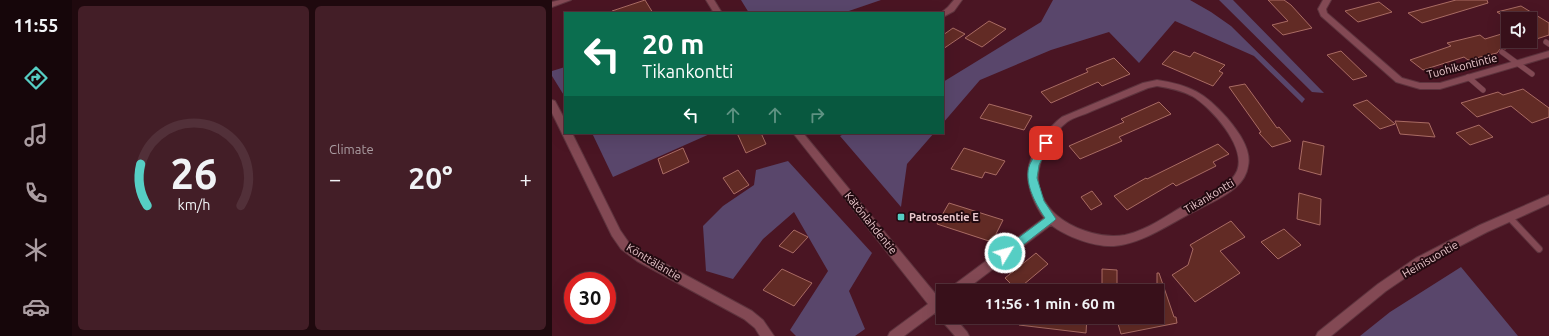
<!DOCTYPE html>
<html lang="en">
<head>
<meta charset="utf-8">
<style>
	:root { --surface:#38101a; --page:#431e27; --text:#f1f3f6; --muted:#ab9da2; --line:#523039; --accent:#56cec4 }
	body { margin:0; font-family:Ubuntu,sans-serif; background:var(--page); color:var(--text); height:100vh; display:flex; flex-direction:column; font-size:15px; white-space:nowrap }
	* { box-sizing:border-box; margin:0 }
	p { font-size:13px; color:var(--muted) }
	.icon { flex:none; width:22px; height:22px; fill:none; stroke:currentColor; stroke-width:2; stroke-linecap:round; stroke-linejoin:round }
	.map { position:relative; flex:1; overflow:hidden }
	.details { display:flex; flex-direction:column; gap:6px; padding:6px; background:#1f090e; width:480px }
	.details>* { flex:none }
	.top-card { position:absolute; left:12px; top:12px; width:380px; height:122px; border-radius:0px; box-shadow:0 4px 16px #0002,0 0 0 1px var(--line); background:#0b6e4f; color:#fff; overflow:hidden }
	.buttons { position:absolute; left:949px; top:12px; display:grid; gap:8px }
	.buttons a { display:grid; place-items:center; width:36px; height:36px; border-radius:0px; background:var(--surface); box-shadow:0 4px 16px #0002,0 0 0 1px var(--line); font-size:20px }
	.speed { position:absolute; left:12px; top:272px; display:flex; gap:8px; font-size:20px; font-weight:700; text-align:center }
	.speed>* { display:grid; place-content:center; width:52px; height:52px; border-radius:50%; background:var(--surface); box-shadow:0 4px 16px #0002,0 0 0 1px var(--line); line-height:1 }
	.speed .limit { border:6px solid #d22; background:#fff; color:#111 }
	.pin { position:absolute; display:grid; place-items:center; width:34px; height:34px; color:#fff; margin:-17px; border-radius:8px; box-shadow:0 2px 6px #0006 }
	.me { position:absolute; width:44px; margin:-22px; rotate:53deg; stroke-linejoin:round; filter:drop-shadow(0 0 3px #0008) }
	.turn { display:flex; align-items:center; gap:14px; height:84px; padding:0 12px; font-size:18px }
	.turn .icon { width:52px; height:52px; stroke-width:2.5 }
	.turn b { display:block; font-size:28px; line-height:34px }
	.lanes { display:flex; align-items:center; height:38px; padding:0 12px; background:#0003; justify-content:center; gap:20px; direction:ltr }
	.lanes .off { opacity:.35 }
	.big { font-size:30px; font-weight:600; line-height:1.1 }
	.details .widget { flex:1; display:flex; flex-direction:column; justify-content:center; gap:6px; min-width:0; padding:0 14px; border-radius:6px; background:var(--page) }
	.details .dial { align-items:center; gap:0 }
	.dial svg { height:104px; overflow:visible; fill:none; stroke:var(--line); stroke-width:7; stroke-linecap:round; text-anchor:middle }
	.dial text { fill:var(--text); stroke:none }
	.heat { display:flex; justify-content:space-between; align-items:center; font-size:22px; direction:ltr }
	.details .tiles { flex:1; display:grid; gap:6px; grid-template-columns:repeat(2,1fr) }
	.trip { position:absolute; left:384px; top:284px; width:228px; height:40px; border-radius:0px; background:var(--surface); box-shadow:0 4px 16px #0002,0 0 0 1px var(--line); font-weight:600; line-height:40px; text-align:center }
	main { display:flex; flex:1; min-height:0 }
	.tab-bar { display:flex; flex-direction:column; width:72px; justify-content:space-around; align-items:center; background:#16060a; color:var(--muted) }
	.tab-bar .icon { width:28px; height:28px }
	.tab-bar .selected { color:var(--accent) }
	.tab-bar b { font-size:18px; color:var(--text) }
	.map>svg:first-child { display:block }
	.green { fill:#59466b }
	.building { fill:#622b25; stroke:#a96b63 }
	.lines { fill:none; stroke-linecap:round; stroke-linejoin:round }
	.lane-far1-casing { stroke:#5e343e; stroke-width:6 }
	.lane-casing { stroke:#5e343e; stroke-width:8 }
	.street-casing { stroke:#5e343e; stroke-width:2 }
	.secondary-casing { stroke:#5e343e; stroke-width:2 }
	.lane-far1 { stroke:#834954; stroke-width:5 }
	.lane { stroke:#834954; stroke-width:6 }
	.street { fill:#834954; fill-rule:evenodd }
	.secondary { fill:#834954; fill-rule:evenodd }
	.route { fill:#56cec4; stroke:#38867f }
	.poi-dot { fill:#56cec4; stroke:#220a10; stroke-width:1.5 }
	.labels { text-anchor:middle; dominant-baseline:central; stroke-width:4; stroke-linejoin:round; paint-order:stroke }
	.street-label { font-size:11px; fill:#ebc8cd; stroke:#220a10 }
	.poi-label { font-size:11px; font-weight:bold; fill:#ebc8cd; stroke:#220a10; text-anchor:start }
</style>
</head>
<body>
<main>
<nav class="tab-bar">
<b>11:55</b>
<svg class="icon selected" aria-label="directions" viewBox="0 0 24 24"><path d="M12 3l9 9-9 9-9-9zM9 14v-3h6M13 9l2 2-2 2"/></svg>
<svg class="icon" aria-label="music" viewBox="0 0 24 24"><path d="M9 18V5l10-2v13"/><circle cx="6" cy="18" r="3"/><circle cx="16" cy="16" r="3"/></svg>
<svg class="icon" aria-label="phone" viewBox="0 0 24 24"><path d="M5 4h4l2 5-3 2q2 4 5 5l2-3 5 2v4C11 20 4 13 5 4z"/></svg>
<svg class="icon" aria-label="climate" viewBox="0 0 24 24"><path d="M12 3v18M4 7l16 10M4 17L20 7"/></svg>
<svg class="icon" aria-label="car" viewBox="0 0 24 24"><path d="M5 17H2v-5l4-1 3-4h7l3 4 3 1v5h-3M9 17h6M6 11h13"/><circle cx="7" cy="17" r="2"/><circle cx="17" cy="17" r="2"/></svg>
</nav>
<section class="details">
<div class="tiles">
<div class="widget dial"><svg viewBox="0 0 100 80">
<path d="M14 69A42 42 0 1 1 86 69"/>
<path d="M14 69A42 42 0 0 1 9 37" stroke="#56cec4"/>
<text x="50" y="56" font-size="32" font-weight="700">26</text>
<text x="50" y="72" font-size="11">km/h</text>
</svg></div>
<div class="widget"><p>Climate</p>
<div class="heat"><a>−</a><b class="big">20°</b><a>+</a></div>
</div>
</div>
</section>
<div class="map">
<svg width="997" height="336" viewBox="0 0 997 336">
	<rect width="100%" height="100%" fill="#4a1523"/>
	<path class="green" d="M 189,0 L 329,0 L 291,13 L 197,13 Z
		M 501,0 L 638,0 L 659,12 L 679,26 L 753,99 L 750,103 L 702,56 L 623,21 L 587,63 L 557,32 L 499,50 L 428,80 L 391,123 L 391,82 L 489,22 Z
		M 667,0 L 681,0 L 772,93 L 760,92 Z
		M 13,67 L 13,97 L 0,76 L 0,71 Z
		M 40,133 L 160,133 L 61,177 Z
		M 294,133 L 382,133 L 355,164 L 349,207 L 288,136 Z
		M 236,161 L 320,253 L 297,291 L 313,329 L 303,336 L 244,336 L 238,330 L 276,271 L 242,212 L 211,239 L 181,279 L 154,271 L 151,226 L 171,206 L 202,185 L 204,170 Z
		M 909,267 L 966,336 L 808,336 L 838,312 Z"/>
	<path class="building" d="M 93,0 L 101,13 L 61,13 L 60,11 Z
		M 716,0 L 732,0 L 739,5 L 760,28 L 731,35 L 720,25 L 736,21 Z
		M 904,0 L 935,0 L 936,3 L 870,23 L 856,13 Z
		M 827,2 L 840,12 L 806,22 L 793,11 Z
		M 969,6 L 997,23 L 997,35 L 953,49 L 949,48 L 945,53 L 916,60 L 912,57 L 871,70 L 858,60 L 899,46 L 895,43 L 928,35 L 933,39 L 956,32 L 956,41 L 978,41 L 978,19 L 956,19 L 945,12 Z
		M 437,21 L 454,29 L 430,47 L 413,38 Z
		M 401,28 L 413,34 L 391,49 L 391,35 Z
		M 622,51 L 638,57 L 642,52 L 673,65 L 667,71 L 671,73 L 661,86 L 610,64 Z
		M 789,51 L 815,76 L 801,80 L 775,55 Z
		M 562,58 L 578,74 L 550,86 L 546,82 L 499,103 L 489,92 L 536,72 L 534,69 Z
		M 693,84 L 725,128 L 727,127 L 739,141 L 720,147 L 707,133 L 709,132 L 677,87 Z
		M 971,89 L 997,108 L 997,117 L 980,123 L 959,106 L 925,117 L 909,103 L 946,92 L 951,95 Z
		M 815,100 L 843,124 L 828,129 L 801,105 Z
		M 607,102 L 619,114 L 567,137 L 570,141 L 528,159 L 517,146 L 572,122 L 569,119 Z
		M 437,104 L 480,116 L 472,130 L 428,118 Z
		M 843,121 L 877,123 L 883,137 L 848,134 Z
		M 927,125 L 941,137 L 918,145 L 904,133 Z
		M 185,133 L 209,133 L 214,144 L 194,153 Z
		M 751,141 L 772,146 L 769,175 L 747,169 Z
		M 666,144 L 677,154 L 661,162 L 664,166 L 624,186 L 621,183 L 575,210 L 562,196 L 594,178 L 595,179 Z
		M 131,148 L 137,162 L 111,174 L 106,159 Z
		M 412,148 L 453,161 L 444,175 L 433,172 L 430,178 L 399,169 Z
		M 186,170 L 197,185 L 182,194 L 171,178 Z
		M 540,191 L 550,204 L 539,210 L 529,197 Z
		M 747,193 L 769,199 L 768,225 L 745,219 Z
		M 397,203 L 451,220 L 440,242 L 385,224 Z
		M 679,221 L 693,237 L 668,251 L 688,273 L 643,302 L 620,275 L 636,265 L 641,249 L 638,245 Z
		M 732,229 L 749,245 L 726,259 L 709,242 Z
		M 242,230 L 256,237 L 241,253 L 227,246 Z
		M 484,253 L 496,264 L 465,290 L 453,278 Z
		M 230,269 L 260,283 L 242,306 L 211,290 Z
		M 550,269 L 565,270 L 565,291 L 550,291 Z
		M 605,273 L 607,273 L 622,317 L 624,317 L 625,323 L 569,334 L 564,317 L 605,317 Z
		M 468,317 L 535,317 L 534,333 L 467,325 Z"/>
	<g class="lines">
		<g class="lane-far1-casing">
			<path id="lane-far1" d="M 994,42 L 997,44
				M 950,52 L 980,74
				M 916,77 L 931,90"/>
		</g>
		<g class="lane-casing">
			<path id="lane" d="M 957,217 L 987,249"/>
		</g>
		<g class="street-casing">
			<path id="street" d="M 8,0 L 19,0 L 0,7 L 0,2 Z
				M 154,0 L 162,0 L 170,13 L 162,13 Z
				M 402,0 L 410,0 L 402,11 L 391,17 L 391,13 L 389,13 L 396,7 Z
				M 771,0 L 779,0 L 774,9 L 775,13 L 850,78 L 868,83 L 888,83 L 997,51 L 997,57 L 888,89 L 868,89 L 844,82 L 769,16 L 766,9 Z
				M 605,80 C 638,85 653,93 675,118 C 685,130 700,149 696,166 C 695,174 690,182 684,187 C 673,197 658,203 645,210 C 618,223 593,243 562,246 C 542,247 515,237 499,225 L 412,291 L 397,291 L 399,287 L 492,218 C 483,206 475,187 476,172 C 477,154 496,127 510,117 L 591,83 ZM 605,86 C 617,88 629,90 640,96 C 659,107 695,147 685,171 C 677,189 651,196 635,204 C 615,215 596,230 573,235 C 562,237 551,236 540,233 C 497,221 471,188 496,146 C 501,137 507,128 515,122 C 522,117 532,115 540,111 C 559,103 577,96 596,88 Z
				M 0,100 L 3,101 L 13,120 L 13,133 L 20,133 L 68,230 L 77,243 L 93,253 L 200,311 L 211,320 L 222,336 L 208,336 L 203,328 L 192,319 L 85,261 L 69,249 L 60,236 L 0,113 Z
				M 241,133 L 251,133 L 386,297 L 391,294 L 391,317 L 402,317 L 415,332 L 417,336 L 403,336 L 383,313 L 352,336 L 336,336 L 338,332 L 376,304 Z"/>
		</g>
		<g class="secondary-casing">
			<path id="secondary" d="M 997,195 L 997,204 L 935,232 L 887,257 L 859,274 L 834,291 L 779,336 L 764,336 L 766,332 L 826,284 L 864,258 L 928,225 Z"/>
		</g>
		<use href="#lane-far1" class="lane-far1"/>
		<use href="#lane" class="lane"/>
		<use href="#street" class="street"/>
		<use href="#secondary" class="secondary"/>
	</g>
	<path class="route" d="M 494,140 L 498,143 L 487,165 L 485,178 L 492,201 L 504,219 L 502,221 L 457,256 L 453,257 L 450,256 L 448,253 L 450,250 L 493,218 C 483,203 471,181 478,164 C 482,156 487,148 491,141 Z"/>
	<rect class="poi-dot" x="345" y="213" width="8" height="8" rx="2"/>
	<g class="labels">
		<g class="street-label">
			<text transform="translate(910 66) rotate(-14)">Tuohikontintie</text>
			<text transform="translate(657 196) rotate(-31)">Tikankontti</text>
			<text transform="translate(319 223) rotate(51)">Kätönlahdentie</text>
			<text transform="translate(878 259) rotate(-30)">Heinisuontie</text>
			<text transform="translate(102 262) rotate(31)">Könttäläntie</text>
		</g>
		<g class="poi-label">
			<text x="357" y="217">Patrosentie E</text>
		</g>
	</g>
</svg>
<div class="buttons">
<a><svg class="icon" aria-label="sound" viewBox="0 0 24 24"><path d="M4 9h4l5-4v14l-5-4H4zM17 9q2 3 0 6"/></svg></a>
</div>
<div class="speed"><div class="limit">30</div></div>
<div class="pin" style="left:494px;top:143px;background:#d93025"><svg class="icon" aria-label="arrive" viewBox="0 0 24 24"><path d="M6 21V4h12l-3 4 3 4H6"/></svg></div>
<svg class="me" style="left:453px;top:253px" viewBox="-20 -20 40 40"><circle r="17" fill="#56cec4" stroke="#fff" stroke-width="3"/><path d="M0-11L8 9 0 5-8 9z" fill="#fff"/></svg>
<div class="trip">11:56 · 1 min · 60 m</div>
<div class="top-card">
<div class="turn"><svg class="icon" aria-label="left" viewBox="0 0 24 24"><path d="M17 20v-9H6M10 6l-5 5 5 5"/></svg><div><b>20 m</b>Tikankontti</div></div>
<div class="lanes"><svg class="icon" aria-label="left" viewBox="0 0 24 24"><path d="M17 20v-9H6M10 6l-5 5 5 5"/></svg><svg class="icon off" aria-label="ahead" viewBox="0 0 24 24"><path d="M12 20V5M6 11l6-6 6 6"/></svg><svg class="icon off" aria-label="ahead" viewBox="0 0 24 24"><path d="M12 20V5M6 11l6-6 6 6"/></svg><svg class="icon off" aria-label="right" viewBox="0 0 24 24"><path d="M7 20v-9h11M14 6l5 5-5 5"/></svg></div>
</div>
</div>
</main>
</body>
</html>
